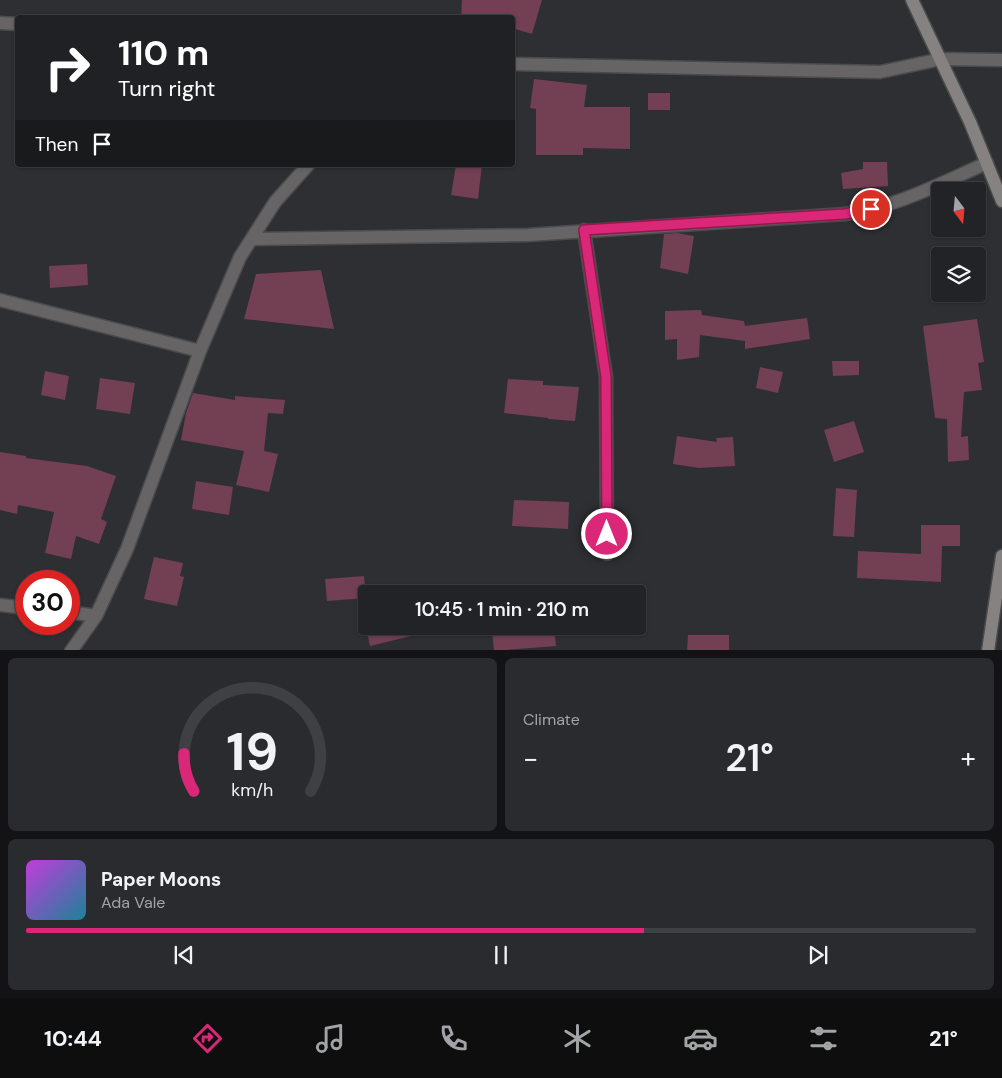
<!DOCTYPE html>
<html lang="en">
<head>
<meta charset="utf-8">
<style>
	:root { --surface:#222326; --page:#2a2b2e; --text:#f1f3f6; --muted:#a2a4a7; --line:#3f4043; --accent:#db2777 }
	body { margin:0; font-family:"DM Sans",sans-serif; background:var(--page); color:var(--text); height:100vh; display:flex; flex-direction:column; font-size:19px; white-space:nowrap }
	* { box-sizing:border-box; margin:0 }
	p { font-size:16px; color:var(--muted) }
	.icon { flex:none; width:28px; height:28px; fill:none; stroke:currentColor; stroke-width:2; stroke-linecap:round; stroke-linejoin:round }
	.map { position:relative; height:650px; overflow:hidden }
	.drawer { display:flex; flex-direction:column; gap:8px; padding:8px; background:#131315; flex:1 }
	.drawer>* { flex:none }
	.guide { position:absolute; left:15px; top:15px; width:500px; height:152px; border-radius:5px; box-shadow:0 1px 4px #0004,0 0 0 1px var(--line); background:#202124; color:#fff; overflow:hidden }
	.needle { width:32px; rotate:164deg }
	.tools { position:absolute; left:931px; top:182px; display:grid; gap:10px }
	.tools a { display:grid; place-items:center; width:55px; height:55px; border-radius:5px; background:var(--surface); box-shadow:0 1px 4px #0004,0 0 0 1px var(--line); font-size:25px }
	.speed { position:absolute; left:15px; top:570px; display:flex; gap:10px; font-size:25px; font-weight:700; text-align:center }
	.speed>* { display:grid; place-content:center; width:65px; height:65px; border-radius:50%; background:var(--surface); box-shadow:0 1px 4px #0004,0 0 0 1px var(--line); line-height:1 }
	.speed .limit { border:8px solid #d22; background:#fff; color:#111 }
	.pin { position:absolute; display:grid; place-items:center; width:42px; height:42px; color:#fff; margin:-21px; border:2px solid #fff; border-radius:50%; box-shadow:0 1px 5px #0007 }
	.me { position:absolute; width:55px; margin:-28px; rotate:0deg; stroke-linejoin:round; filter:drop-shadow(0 0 4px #0008) }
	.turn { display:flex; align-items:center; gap:18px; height:105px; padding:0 20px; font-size:22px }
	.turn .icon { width:65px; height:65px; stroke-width:2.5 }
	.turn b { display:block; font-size:35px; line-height:42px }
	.then { display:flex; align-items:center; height:48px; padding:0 20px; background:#0003; gap:10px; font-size:19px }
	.big { font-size:38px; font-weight:600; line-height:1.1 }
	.drawer .tile { flex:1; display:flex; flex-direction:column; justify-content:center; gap:8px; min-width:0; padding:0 18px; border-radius:8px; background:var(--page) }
	.drawer .dial { align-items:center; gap:0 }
	.dial svg { height:130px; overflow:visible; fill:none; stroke:var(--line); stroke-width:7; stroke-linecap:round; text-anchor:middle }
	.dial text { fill:var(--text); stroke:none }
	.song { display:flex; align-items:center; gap:15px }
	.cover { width:60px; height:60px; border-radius:8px; background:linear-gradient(135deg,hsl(290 70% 55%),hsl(190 70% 35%)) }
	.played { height:5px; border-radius:2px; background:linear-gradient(90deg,var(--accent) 65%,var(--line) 65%) }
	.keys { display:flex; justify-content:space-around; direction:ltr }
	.heat { display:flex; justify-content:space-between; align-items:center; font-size:28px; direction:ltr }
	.drawer .tiles { flex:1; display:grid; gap:8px; grid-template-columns:1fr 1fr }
	.tile:last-child { grid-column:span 2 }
	.trip { position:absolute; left:358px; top:585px; width:288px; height:50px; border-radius:5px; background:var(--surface); box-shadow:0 1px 4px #0004,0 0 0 1px var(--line); font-weight:600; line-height:50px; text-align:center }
	.menu { display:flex; height:80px; justify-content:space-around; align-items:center; background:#0e0e0f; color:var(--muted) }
	.menu .icon { width:35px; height:35px }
	.menu .current { color:var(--accent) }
	.menu b { font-size:22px; color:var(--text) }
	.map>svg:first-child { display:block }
	.building { fill:#723f53 }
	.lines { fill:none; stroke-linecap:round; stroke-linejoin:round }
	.minor-casing { stroke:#4a4b4d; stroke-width:15 }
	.secondary-casing { stroke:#4a4b4d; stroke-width:15 }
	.minor { stroke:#666464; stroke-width:12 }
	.secondary { stroke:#858281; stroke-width:12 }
	.route-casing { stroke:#8e194d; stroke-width:12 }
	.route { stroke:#db2777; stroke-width:9 }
</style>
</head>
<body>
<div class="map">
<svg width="1002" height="651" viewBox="0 0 1002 651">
	<rect width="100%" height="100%" fill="#2e2f32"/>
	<path class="building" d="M 462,0 L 542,0 L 532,34 L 512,28 L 512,18 L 461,18 Z
		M 534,79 L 587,85 L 584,107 L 630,107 L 630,149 L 583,148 L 583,155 L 536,155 L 536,109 L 530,108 Z
		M 648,93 L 670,93 L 670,110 L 648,110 Z
		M 863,162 L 887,162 L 888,186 L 843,189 L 841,173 L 863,169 Z
		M 456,165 L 482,165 L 478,199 L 451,195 Z
		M 677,233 L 694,236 L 688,274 L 660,268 L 664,234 Z
		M 87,264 L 88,285 L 50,288 L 49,266 Z
		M 321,270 L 334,329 L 244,319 L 256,274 Z
		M 701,310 L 702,315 L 744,321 L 745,326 L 807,318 L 810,339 L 745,349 L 745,341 L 700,335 L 699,357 L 677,360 L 677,339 L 665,340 L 665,311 Z
		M 977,319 L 984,362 L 978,363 L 982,390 L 964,392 L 961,437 L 968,436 L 969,460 L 948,462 L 947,419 L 935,418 L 923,326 Z
		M 832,361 L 859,361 L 859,375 L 833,376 Z
		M 760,367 L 783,372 L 778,393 L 756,388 Z
		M 45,371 L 69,376 L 65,400 L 41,395 Z
		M 100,378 L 135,383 L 130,414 L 96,409 Z
		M 508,379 L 543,381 L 543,385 L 579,387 L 575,421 L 548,419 L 548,418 L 504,413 Z
		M 193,393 L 235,400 L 235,396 L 285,400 L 283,414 L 268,413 L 264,451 L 278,454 L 269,492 L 236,485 L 244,451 L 181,440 L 186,413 Z
		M 854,421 L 864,452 L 834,462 L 824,430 Z
		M 677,436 L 717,442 L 716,438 L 733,437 L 735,466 L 699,468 L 673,464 Z
		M 0,452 L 26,456 L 26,458 L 87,466 L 116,476 L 101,519 L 107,522 L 99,544 L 76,536 L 71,559 L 45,553 L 54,512 L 18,505 L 17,514 L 0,510 Z
		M 196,481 L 233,487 L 229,515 L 192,509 Z
		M 836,488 L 857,490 L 854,537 L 833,536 Z
		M 514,500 L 569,502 L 568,529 L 512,526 Z
		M 921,525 L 960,525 L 960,546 L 942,546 L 941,582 L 857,578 L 858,551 L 921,554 Z
		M 154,557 L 183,563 L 180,576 L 184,577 L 177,606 L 144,599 Z
		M 364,576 L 366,598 L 327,601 L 325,579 Z
		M 366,626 L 426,626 L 427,632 L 370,646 Z
		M 513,626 L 554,626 L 556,646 L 494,651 L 492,629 Z
		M 688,635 L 729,635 L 729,651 L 687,651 Z"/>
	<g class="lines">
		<g class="minor-casing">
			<path id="minor" d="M 0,23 L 18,24
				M 512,64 L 880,72 L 941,59 L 1002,60
				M 584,230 L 606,377 L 607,554
				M 252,239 L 528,235 L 845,214 C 895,208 941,183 987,163
				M 0,300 L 200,351
				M 0,605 L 26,608
				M 69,612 L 96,616
				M 71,651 L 96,616 L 127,549 L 200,351 L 240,257 L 275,202 L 308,165"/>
		</g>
		<g class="secondary-casing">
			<path id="secondary" d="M 912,0 L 970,122 L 1002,201
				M 988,651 L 1002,556"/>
		</g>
		<use href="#minor" class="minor"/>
		<use href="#secondary" class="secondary"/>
	</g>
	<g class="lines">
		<g class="route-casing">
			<path id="route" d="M 607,534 L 606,377 L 584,230 L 845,214 L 871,209"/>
		</g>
		<use href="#route" class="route"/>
	</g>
</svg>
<div class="tools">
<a><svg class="needle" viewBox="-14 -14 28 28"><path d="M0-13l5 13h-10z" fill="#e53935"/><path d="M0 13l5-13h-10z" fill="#a2a4a7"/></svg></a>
<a><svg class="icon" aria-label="layers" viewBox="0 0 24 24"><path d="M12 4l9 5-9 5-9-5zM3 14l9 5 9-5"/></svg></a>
</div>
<div class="speed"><div class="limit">30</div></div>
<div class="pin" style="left:871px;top:209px;background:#d93025"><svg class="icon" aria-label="arrive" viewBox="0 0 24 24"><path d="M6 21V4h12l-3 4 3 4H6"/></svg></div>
<svg class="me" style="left:607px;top:534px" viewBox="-20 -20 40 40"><circle r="17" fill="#db2777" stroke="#fff" stroke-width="3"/><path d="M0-11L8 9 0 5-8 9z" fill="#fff"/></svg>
<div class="trip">10:45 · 1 min · 210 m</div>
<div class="guide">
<div class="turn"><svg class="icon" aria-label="right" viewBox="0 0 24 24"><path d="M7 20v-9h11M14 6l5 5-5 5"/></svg><div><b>110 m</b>Turn right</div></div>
<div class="then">Then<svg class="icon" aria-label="arrive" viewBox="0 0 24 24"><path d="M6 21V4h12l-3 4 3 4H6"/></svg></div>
</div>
</div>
<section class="drawer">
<div class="tiles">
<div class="tile dial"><svg viewBox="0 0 100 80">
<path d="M14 69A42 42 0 1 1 86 69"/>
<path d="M14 69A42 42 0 0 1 8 46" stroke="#db2777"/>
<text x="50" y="56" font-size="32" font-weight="700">19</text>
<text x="50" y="72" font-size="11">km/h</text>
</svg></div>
<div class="tile"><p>Climate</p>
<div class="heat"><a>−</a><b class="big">21°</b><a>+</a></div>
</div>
<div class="tile">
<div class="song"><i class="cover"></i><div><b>Paper Moons</b><p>Ada Vale</p></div></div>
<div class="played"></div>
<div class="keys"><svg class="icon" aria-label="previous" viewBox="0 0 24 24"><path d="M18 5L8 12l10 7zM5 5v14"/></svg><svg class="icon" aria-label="pause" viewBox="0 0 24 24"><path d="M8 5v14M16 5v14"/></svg><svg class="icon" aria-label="next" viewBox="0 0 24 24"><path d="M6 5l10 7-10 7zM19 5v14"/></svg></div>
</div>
</div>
</section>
<nav class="menu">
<b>10:44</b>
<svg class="icon current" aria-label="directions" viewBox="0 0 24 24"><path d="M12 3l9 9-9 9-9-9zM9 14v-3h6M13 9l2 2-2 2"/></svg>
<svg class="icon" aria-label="music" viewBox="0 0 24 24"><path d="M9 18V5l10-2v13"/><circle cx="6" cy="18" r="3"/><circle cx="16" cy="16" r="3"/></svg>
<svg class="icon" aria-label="phone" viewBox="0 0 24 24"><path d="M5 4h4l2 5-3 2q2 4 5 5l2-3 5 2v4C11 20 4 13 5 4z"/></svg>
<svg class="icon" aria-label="climate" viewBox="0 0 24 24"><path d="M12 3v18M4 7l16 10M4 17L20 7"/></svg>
<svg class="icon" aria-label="car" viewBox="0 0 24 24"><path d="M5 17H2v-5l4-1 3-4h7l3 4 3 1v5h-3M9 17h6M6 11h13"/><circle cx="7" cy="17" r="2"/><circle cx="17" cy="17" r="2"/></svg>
<svg class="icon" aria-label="filters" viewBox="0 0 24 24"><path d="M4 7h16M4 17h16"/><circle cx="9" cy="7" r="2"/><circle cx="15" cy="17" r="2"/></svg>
<b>21°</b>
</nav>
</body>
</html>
